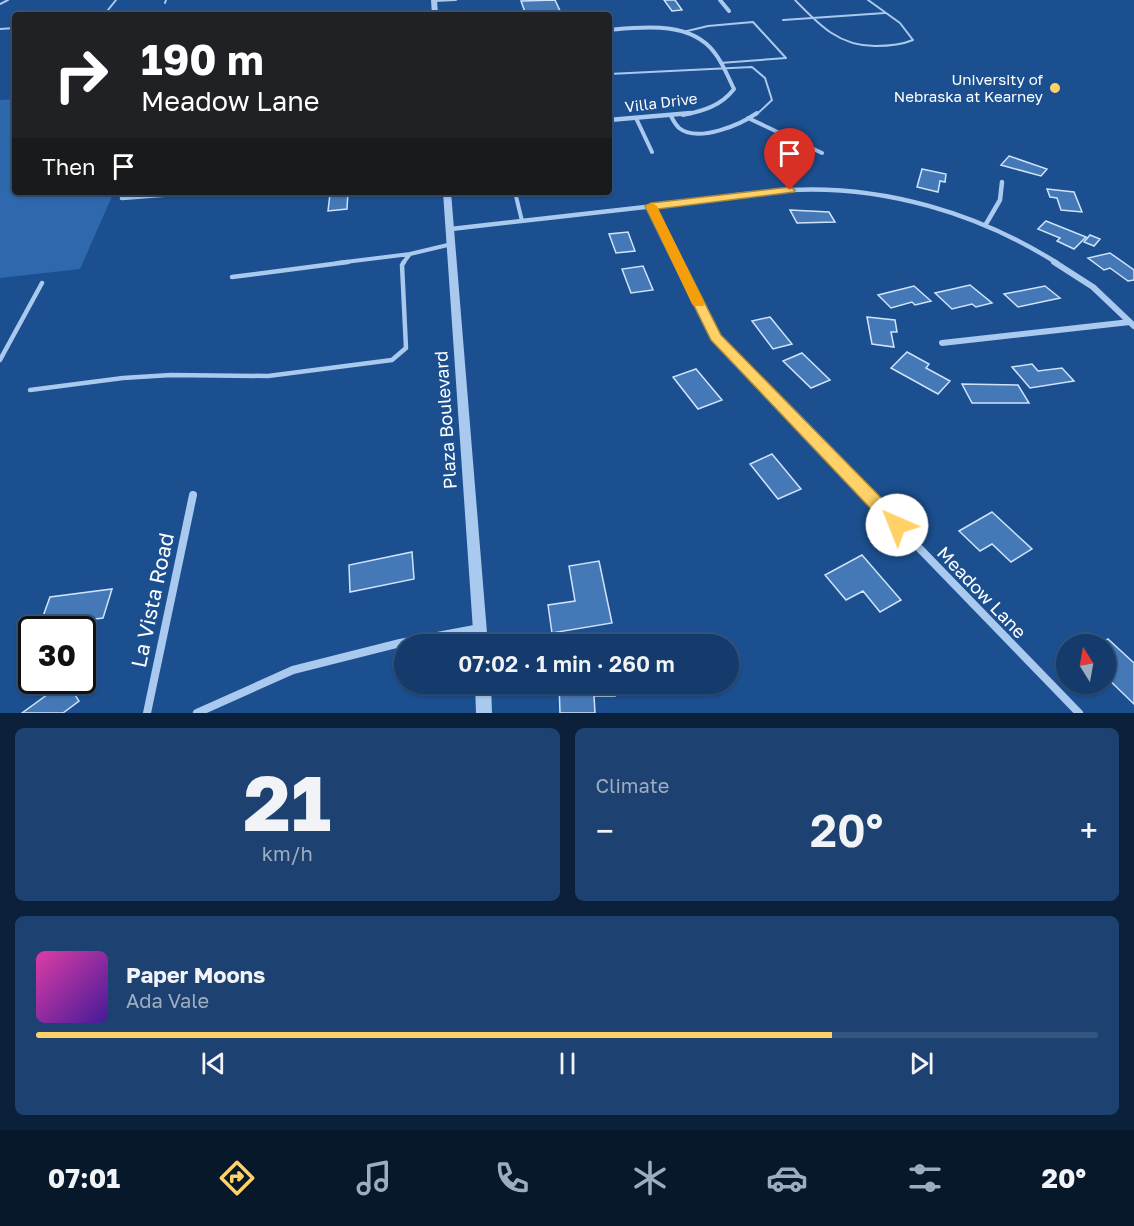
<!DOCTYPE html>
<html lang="en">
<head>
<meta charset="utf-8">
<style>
	:root { --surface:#143b6b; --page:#1d4271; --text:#f1f3f6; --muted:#9dadc1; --line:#33557e; --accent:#ffd166 }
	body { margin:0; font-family:"Golos Text",sans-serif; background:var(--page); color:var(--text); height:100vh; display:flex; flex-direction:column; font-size:22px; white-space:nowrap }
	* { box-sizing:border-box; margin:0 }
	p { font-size:20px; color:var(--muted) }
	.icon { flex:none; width:33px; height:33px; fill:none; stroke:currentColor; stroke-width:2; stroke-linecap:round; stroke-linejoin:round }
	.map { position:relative; height:713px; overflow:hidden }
	.sheet { display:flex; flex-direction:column; gap:15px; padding:15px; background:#0b203b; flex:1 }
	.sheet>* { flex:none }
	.top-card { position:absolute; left:12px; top:12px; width:600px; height:183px; border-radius:6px; box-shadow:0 2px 4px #0004,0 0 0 2px var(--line); background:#202124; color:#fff; overflow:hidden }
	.needle { width:39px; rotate:349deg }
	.fabs { position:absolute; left:1056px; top:634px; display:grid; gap:12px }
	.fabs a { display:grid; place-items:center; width:60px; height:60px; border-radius:50%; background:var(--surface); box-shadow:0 2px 4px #0004,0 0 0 2px var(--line); font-size:30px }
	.speed { position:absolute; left:18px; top:616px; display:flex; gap:12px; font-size:30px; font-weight:700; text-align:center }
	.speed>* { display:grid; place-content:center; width:78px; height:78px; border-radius:50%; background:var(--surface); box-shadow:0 2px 4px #0004,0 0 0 2px var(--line); line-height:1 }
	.speed .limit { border:3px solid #111; border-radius:9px; background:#fff; color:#111 }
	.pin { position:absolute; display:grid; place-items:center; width:51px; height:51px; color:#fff; margin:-62px -26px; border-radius:50% 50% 50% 0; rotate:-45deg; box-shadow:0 0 6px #0007 }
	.pin .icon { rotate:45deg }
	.me { position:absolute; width:66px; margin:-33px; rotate:316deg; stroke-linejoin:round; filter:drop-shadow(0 0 4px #0008) }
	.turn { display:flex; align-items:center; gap:21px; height:126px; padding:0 30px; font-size:27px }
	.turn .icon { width:78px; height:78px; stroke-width:2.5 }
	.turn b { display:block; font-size:42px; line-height:51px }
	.then { display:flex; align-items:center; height:57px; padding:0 30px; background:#0003; gap:12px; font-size:22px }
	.big { font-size:45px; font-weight:600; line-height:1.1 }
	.sheet .card { flex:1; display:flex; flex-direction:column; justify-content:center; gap:9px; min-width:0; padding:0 21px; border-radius:9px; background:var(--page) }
	.sheet .dial { align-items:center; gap:0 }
	.dial b { font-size:78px; line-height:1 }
	.song { display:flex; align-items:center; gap:18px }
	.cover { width:72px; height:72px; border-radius:9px; background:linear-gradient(135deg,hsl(320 70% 55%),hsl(260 70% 35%)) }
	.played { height:6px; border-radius:3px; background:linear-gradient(90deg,var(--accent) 75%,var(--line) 75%) }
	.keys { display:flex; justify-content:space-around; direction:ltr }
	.heat { display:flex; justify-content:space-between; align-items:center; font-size:33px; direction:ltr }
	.sheet .tiles { flex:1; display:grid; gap:15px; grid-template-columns:1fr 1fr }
	.card:last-child { grid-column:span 2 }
	.trip { position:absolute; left:394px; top:634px; width:345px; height:60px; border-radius:30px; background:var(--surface); box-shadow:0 2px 4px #0004,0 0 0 2px var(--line); font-weight:600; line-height:60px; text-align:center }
	.tab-bar { display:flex; height:96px; justify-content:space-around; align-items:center; background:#08182b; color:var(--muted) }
	.tab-bar .icon { width:42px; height:42px }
	.tab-bar .current { color:var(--accent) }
	.tab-bar b { font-size:27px; color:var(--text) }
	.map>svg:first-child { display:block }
	.green { fill:#2e69ad }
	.building { fill:#4478b7; stroke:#cfe3fa; stroke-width:1.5 }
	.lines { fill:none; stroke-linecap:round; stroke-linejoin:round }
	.service-far2 { stroke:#a9c9ee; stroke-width:2 }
	.service-far1 { stroke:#a9c9ee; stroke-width:4 }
	.service { stroke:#a9c9ee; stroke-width:4.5 }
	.minor-far3 { stroke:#a9c9ee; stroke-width:4 }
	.minor-far2 { stroke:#a9c9ee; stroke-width:4.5 }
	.minor-far1 { stroke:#a9c9ee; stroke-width:6 }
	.minor { stroke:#a9c9ee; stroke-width:8 }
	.tertiary { fill:#a9c9ee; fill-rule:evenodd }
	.route { fill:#ffd166; stroke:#a68842; stroke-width:1.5 }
	.slow { fill:#f59e0b }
	.poi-dot { fill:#ffd166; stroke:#1b4f8f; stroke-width:2 }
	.labels { text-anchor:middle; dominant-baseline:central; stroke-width:6; stroke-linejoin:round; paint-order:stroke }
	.far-poi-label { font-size:15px; fill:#fff; stroke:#1b4f8f; text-anchor:end }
	.far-street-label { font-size:15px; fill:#fff; stroke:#1b4f8f }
	.street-label { font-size:18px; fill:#fff; stroke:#1b4f8f }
	.near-street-label { font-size:21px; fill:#fff; stroke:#1b4f8f }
</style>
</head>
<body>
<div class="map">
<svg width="1134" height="713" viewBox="0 0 1134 713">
	<rect width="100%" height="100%" fill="#1b4f8f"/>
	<path class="green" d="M 15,99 L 15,192 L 114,192 L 80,269 L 0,278 L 0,100 Z"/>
	<path class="building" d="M 555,0 L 562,15 L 526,15 L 521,1 Z
		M 664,0 L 675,0 L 682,10 L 672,11 Z
		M 1009,156 L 1047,169 L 1041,176 L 1001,165 Z
		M 922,169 L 946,174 L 945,182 L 940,181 L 938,192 L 917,187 Z
		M 1047,189 L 1074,192 L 1082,212 L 1061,210 L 1057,198 L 1050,197 Z
		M 348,192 L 347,209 L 328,211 L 330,194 Z
		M 790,210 L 829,212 L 835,222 L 797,223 Z
		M 1046,221 L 1086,237 L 1074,249 L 1057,241 L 1060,238 L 1038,229 Z
		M 628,232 L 635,251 L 616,253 L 609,234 Z
		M 1090,235 L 1100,239 L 1094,246 L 1084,242 Z
		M 1110,253 L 1134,270 L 1134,280 L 1128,281 L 1110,268 L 1104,270 L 1088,258 Z
		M 643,266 L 653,290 L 631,293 L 622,269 Z
		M 970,285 L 992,303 L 976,307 L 972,304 L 952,309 L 935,293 Z
		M 914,286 L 931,301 L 915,305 L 912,302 L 891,308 L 878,295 Z
		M 1045,286 L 1060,298 L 1018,307 L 1004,294 Z
		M 770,317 L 792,344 L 773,349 L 752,321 Z
		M 867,317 L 895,320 L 897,332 L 891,332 L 894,347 L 872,344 Z
		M 907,352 L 929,364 L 926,368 L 950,381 L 938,394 L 891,368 Z
		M 802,353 L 830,380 L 811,388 L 783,361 Z
		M 1032,364 L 1038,371 L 1062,368 L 1074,381 L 1030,388 L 1012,367 Z
		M 696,369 L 722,400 L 698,409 L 673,377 Z
		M 962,384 L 1018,385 L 1029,403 L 972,403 Z
		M 772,454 L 801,489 L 778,499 L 750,464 Z
		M 992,512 L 1032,549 L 1011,562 L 992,544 L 980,551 L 959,531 Z
		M 412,552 L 414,579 L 350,592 L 349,565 Z
		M 862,555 L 901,600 L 880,612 L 863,591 L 846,600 L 825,575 Z
		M 599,561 L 612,623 L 552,633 L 548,605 L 575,601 L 569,566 Z
		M 112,589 L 103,618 L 87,620 L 82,634 L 82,630 L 38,630 L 50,597 Z
		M 1108,639 L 1134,663 L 1134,704 L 1106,677 L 1106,645 L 1099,645 Z
		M 66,681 L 79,701 L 63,713 L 22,713 Z
		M 559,684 L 614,684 L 615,696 L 594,696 L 595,713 L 560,713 Z"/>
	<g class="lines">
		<path class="service-far2" d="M 795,0 C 819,25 839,46 875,46 C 888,46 901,45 913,40 L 900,23 L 868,0
			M 434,1 L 456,0
			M 165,3 L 166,0
			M 0,4 L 8,0
			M 104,15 L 116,0
			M 783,20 L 885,13
			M 0,29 L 15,28
			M 683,32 L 708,26 L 753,22 L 786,58 L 720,63
			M 609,74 L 752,67 L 765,78 L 772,100 L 756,115"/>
		<path class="service-far1" d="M 671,116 C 673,120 676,125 679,128 C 698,143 740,125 757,113
			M 636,118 L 652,152
			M 748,118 L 822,153
			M 515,192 L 522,221
			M 122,198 L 125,192
			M 337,263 L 410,254
			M 403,263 L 410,254 L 452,244"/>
		<path class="service" d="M 232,277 L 348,262
			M 0,360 L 42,283
			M 30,390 L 123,378 L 171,375 L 268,376 L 392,360 L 406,348 L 402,265 L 404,262"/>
		<path class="minor-far3" d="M 720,0 L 729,11
			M 609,30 C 643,27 690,21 714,52 C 723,63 728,77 734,89 C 721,106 703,111 683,115"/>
		<path class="minor-far2" d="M 609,120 L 691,113
			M 122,198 L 201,192
			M 651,206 L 679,263
			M 986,224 L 1000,200 L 1002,182
			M 451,229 C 522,221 592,213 663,205 C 705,200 747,192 790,190 C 883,185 978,213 1057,263"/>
		<path class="minor-far1" d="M 678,262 L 715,337 L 833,458
			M 1054,262 L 1093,287 L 1134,326
			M 942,343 L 1130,322"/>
		<path class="minor" d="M 831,457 L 1079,713
			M 147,713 L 193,495
			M 197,713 L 293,670 L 400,643 L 480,628"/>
		<path class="tertiary" d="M 431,0 L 437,0 L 438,15 L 432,15 Z
			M 443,192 L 451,192 L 488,645 L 474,645 Z
			M 475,684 L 491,684 L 492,713 L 476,713 Z"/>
	</g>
	<path class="route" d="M 790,187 L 795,190 L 794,192 L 657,209 L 721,335 L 903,520 L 905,525 L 903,530 L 897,532 L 891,530 L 711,340 L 645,206 L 651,203 Z"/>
	<path class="slow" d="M 652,203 L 657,206 L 705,304 L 703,306 L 694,306 L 692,304 L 646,206 Z"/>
	<circle class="poi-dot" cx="1055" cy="88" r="6"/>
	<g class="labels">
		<g class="far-poi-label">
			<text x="1043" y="79">University of<tspan x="1043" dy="17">Nebraska at Kearney</tspan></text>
		</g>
		<g class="far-street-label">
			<text transform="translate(661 102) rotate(-7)">Villa Drive</text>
		</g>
		<g class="street-label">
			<text transform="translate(445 420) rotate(-94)">Plaza Boulevard</text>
			<text transform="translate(982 592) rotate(46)">Meadow Lane</text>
		</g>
		<g class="near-street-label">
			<text transform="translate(152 600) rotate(-78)">La Vista Road</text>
		</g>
	</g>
</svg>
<div class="fabs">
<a><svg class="needle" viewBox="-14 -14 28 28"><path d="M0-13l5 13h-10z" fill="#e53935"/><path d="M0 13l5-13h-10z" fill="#9dadc1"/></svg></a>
</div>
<div class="speed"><div class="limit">30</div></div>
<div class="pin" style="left:790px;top:190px;background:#d93025"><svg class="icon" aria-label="arrive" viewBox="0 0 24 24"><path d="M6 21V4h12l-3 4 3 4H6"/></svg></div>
<svg class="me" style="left:897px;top:525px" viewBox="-20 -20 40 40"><circle r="19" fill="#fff"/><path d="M0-13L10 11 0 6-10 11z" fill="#ffd166"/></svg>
<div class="trip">07:02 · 1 min · 260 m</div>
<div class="top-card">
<div class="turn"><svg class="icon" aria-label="right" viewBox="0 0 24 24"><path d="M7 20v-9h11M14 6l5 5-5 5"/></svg><div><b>190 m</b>Meadow Lane</div></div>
<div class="then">Then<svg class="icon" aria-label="arrive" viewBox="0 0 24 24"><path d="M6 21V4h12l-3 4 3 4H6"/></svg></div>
</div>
</div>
<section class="sheet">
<div class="tiles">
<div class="card dial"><b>21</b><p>km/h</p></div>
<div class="card"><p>Climate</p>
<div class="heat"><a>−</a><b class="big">20°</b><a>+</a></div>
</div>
<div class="card">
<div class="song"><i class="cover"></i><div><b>Paper Moons</b><p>Ada Vale</p></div></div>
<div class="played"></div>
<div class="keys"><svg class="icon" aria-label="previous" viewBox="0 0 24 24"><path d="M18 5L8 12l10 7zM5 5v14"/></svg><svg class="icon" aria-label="pause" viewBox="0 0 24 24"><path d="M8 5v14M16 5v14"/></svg><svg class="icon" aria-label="next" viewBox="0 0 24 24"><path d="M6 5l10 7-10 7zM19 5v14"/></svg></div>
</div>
</div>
</section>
<nav class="tab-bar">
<b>07:01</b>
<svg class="icon current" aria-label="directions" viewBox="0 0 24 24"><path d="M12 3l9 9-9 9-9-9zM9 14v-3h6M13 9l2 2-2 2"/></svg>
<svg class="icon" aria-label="music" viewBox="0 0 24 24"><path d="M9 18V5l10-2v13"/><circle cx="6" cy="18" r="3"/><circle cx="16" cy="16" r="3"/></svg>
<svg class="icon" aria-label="phone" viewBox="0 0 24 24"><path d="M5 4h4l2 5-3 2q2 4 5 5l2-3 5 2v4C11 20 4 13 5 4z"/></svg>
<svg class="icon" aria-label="climate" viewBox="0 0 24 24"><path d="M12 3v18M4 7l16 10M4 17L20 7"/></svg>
<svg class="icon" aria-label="car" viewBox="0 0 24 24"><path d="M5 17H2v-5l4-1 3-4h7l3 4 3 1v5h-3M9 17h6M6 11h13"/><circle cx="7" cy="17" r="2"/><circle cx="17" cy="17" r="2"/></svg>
<svg class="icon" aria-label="filters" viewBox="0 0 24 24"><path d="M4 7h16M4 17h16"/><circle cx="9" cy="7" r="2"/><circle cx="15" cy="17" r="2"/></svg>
<b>20°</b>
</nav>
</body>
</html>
